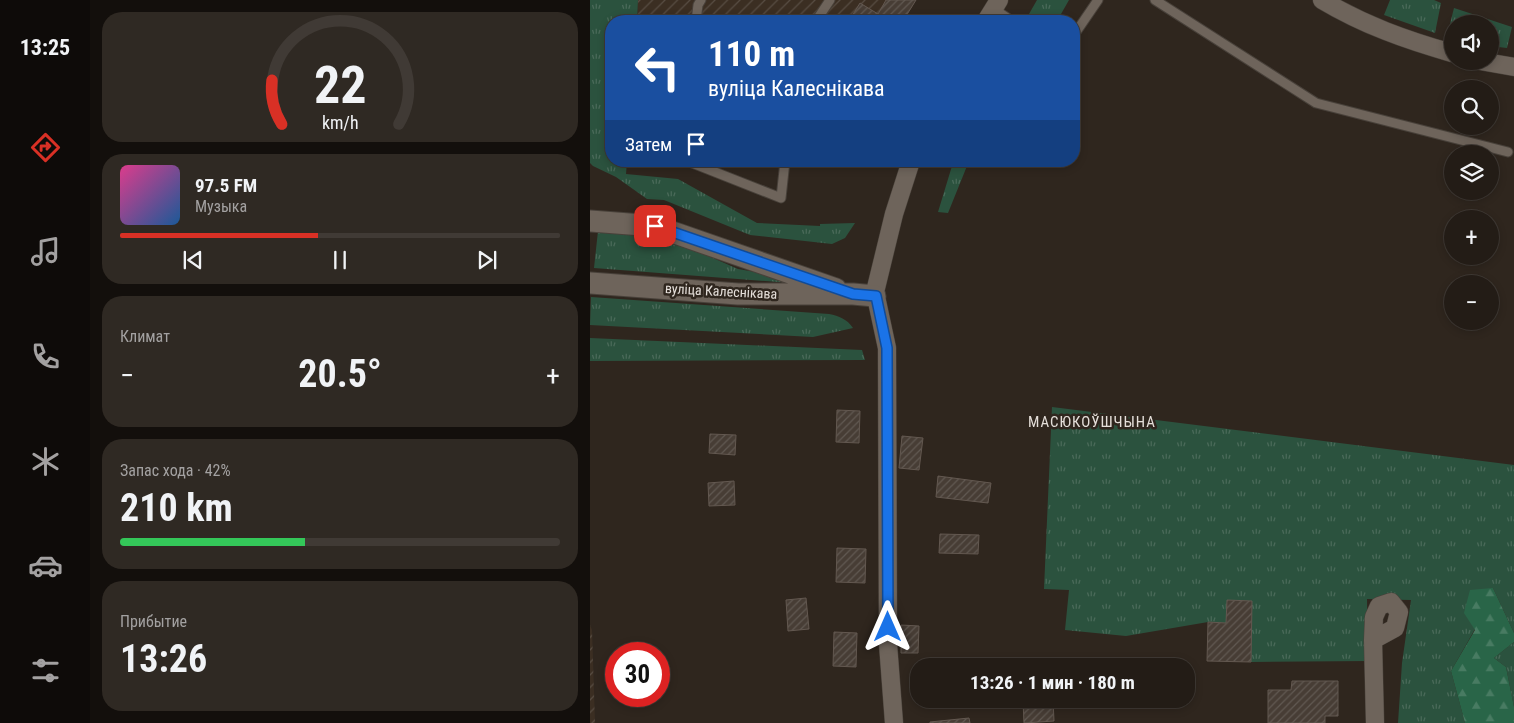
<!DOCTYPE html>
<html lang="ru">
<head>
<meta charset="utf-8">
<style>
	:root { --surface:#231c16; --page:#2f2923; --text:#f1f3f6; --muted:#a3a1a1; --line:#403a35; --accent:#d93025 }
	body { margin:0; font-family:"Roboto Condensed",sans-serif; background:var(--page); color:var(--text); height:100vh; display:flex; flex-direction:column; font-size:19px; white-space:nowrap }
	* { box-sizing:border-box; margin:0 }
	p { font-size:16px; color:var(--muted) }
	.icon { flex:none; width:28px; height:28px; fill:none; stroke:currentColor; stroke-width:2; stroke-linecap:round; stroke-linejoin:round }
	.map { position:relative; flex:1; overflow:hidden }
	.sheet { display:flex; flex-direction:column; gap:12px; padding:12px; background:#130f0c; width:500px }
	.sheet>* { flex:none }
	.hud { position:absolute; left:15px; top:15px; width:475px; height:152px; border-radius:20px; box-shadow:0 2px 8px #0003,0 0 0 1px var(--line); background:#1a4fa0; color:#fff; overflow:hidden }
	.controls { position:absolute; left:854px; top:15px; display:grid; gap:10px }
	.controls a { display:grid; place-items:center; width:55px; height:55px; border-radius:50%; background:var(--surface); box-shadow:0 2px 8px #0003,0 0 0 1px var(--line); font-size:25px }
	.speed { position:absolute; left:15px; top:642px; display:flex; gap:10px; font-size:25px; font-weight:700; text-align:center }
	.speed>* { display:grid; place-content:center; width:65px; height:65px; border-radius:50%; background:var(--surface); box-shadow:0 2px 8px #0003,0 0 0 1px var(--line); line-height:1 }
	.speed .limit { border:8px solid #d22; background:#fff; color:#111 }
	.pin { position:absolute; display:grid; place-items:center; width:42px; height:42px; color:#fff; margin:-21px; border-radius:10px; box-shadow:0 2px 8px #0006 }
	.me { position:absolute; width:55px; margin:-28px; rotate:0deg; stroke-linejoin:round; filter:drop-shadow(0 0 4px #0008) }
	.turn { display:flex; align-items:center; gap:18px; height:105px; padding:0 20px; font-size:22px }
	.turn .icon { width:65px; height:65px; stroke-width:2.5 }
	.turn b { display:block; font-size:35px; line-height:42px }
	.then { display:flex; align-items:center; height:48px; padding:0 20px; background:#0003; gap:10px; font-size:19px }
	.big { font-size:38px; font-weight:700; line-height:1.1 }
	.sheet .tile { flex:1; display:flex; flex-direction:column; justify-content:center; gap:8px; min-width:0; padding:0 18px; border-radius:20px; background:var(--page) }
	.sheet .dial { align-items:center; gap:0 }
	.dial svg { height:130px; overflow:visible; fill:none; stroke:var(--line); stroke-width:7; stroke-linecap:round; text-anchor:middle }
	.dial text { fill:var(--text); stroke:none }
	.song { display:flex; align-items:center; gap:15px }
	.cover { width:60px; height:60px; border-radius:8px; background:linear-gradient(135deg,hsl(330 70% 55%),hsl(210 70% 35%)) }
	.played { height:5px; border-radius:2px; background:linear-gradient(90deg,var(--accent) 45%,var(--line) 45%) }
	.keys { display:flex; justify-content:space-around; direction:ltr }
	.heat { display:flex; justify-content:space-between; align-items:center; font-size:28px; direction:ltr }
	.charge { height:8px; border-radius:4px; background:linear-gradient(90deg,#34c759 42%,var(--line) 0) }
	.trip { position:absolute; left:320px; top:658px; width:285px; height:50px; border-radius:20px; background:var(--surface); box-shadow:0 2px 8px #0003,0 0 0 1px var(--line); font-weight:700; line-height:50px; text-align:center }
	main { display:flex; flex:1; min-height:0 }
	.tabs { display:flex; flex-direction:column; width:90px; justify-content:space-around; align-items:center; background:#0e0b09; color:var(--muted) }
	.tabs .icon { width:35px; height:35px }
	.tabs .active { color:var(--accent) }
	.tabs b { font-size:22px; color:var(--text) }
	.map>svg:first-child { display:block }
	.industrial { fill:url(#industrial-furrows) }
	.grass { fill:url(#grass-tufts) }
	.forest { fill:url(#forest-firs) }
	.building { fill:url(#building-hatch); stroke:#635850 }
	.lines { fill:none; stroke-linecap:round; stroke-linejoin:round }
	.service-casing { stroke:#48413a; stroke-width:11 }
	.minor-casing { stroke:#48413a; stroke-width:19 }
	.tertiary-casing { stroke:#48413a; stroke-width:23 }
	.service { stroke:#6e645b; stroke-width:9 }
	.minor { stroke:#6e645b; stroke-width:18 }
	.tertiary { stroke:#6e645b; stroke-width:21 }
	.route-casing { stroke:#114b97; stroke-width:12 }
	.route { stroke:#1a73e8; stroke-width:9 }
	.labels { text-anchor:middle; dominant-baseline:central; stroke-width:5; stroke-linejoin:round; paint-order:stroke }
	.street-label { font-size:14px; fill:#e5dfda; stroke:#2f261e }
	.neighbourhood-label { font-size:15px; letter-spacing:1px; fill:#e5dfda; stroke:#2f261e }
</style>
</head>
<body>
<main>
<nav class="tabs">
<b>13:25</b>
<svg class="icon active" aria-label="directions" viewBox="0 0 24 24"><path d="M12 3l9 9-9 9-9-9zM9 14v-3h6M13 9l2 2-2 2"/></svg>
<svg class="icon" aria-label="music" viewBox="0 0 24 24"><path d="M9 18V5l10-2v13"/><circle cx="6" cy="18" r="3"/><circle cx="16" cy="16" r="3"/></svg>
<svg class="icon" aria-label="phone" viewBox="0 0 24 24"><path d="M5 4h4l2 5-3 2q2 4 5 5l2-3 5 2v4C11 20 4 13 5 4z"/></svg>
<svg class="icon" aria-label="climate" viewBox="0 0 24 24"><path d="M12 3v18M4 7l16 10M4 17L20 7"/></svg>
<svg class="icon" aria-label="car" viewBox="0 0 24 24"><path d="M5 17H2v-5l4-1 3-4h7l3 4 3 1v5h-3M9 17h6M6 11h13"/><circle cx="7" cy="17" r="2"/><circle cx="17" cy="17" r="2"/></svg>
<svg class="icon" aria-label="filters" viewBox="0 0 24 24"><path d="M4 7h16M4 17h16"/><circle cx="9" cy="7" r="2"/><circle cx="15" cy="17" r="2"/></svg>
</nav>
<section class="sheet">
<div class="tile dial"><svg viewBox="0 0 100 80">
<path d="M14 69A42 42 0 1 1 86 69"/>
<path d="M14 69A42 42 0 0 1 8 42" stroke="#d93025"/>
<text x="50" y="56" font-size="32" font-weight="700">22</text>
<text x="50" y="72" font-size="11">km/h</text>
</svg></div>
<div class="tile">
<div class="song"><i class="cover"></i><div><b>97.5 FM</b><p>Музыка</p></div></div>
<div class="played"></div>
<div class="keys"><svg class="icon" aria-label="previous" viewBox="0 0 24 24"><path d="M18 5L8 12l10 7zM5 5v14"/></svg><svg class="icon" aria-label="pause" viewBox="0 0 24 24"><path d="M8 5v14M16 5v14"/></svg><svg class="icon" aria-label="next" viewBox="0 0 24 24"><path d="M6 5l10 7-10 7zM19 5v14"/></svg></div>
</div>
<div class="tile"><p>Климат</p>
<div class="heat"><a>−</a><b class="big">20.5°</b><a>+</a></div>
</div>
<div class="tile"><p>Запас хода · 42%</p><b class="big">210 km</b><div class="charge"></div></div>
<div class="tile"><p>Прибытие</p><b class="big">13:26</b></div>
</section>
<div class="map">
<svg width="924" height="723" viewBox="0 0 924 723">
	<defs>
		<pattern id="industrial-furrows" width="10" height="10" patternUnits="userSpaceOnUse" patternTransform="scale(1.25)"><rect width="10" height="10" fill="#3b2e22"/><path d="M-1 1l2-2M0 10L10 0M9 11l2-2" fill="none" stroke="#574c42"/></pattern>
		<pattern id="grass-tufts" width="24" height="20" patternUnits="userSpaceOnUse" patternTransform="scale(1.25)"><rect width="24" height="20" fill="#2b523e"/><path d="M3 7l-1-3M5 7V3M7 7l1-3M15 17l-1-3M17 17v-4M19 17l1-3" fill="none" stroke="#4a6a59"/></pattern>
		<pattern id="forest-firs" width="22" height="20" patternUnits="userSpaceOnUse" patternTransform="scale(1.25)"><rect width="22" height="20" fill="#296548"/><path d="M5 1l3.5 6h-7zM16 11l3.5 6h-7z" fill="#487b62"/></pattern>
		<pattern id="building-hatch" width="6" height="6" patternUnits="userSpaceOnUse" patternTransform="scale(1.25)"><rect width="6" height="6" fill="#473d35"/><path d="M-1 1l2-2M0 6l6-6M5 7l2-2" fill="none" stroke="#615952"/></pattern>
	</defs>
	<rect width="100%" height="100%" fill="#2f261e"/>
	<path class="industrial" d="M 48,0 L 326,0 L 313,21 L 299,21 L 288,14 L 284,21 L 47,21 Z
		M 0,625 L 2,630 L 5,723 L 0,723 Z"/>
	<path class="grass" d="M 0,0 L 48,0 L 47,21 L 21,21 L 21,161 L 37,161 L 36,174 L 88,179 L 167,223 L 230,226 L 230,224 L 265,223 L 255,238 L 242,244 L 160,235 L 74,200 L 57,199 L 26,177 L 3,166 L 0,163 Z
		M 447,0 L 479,0 L 467,21 L 435,21 Z
		M 800,0 L 844,0 L 851,3 L 845,33 L 794,15 Z
		M 864,8 L 922,27 L 917,48 L 900,46 L 900,24 L 862,24 L 862,37 L 857,36 Z
		M 360,161 L 379,161 L 358,213 L 348,212 L 362,166 Z
		M 8,231 L 82,240 L 148,269 L 207,279 L 215,284 L 4,268 Z
		M 1,297 L 239,314 C 249,316 257,319 263,328 L 223,337 L 0,325 Z
		M 0,338 L 272,350 L 275,360 L 0,361 Z
		M 462,407 L 924,465 L 924,633 L 903,588 L 875,613 L 885,629 L 861,671 L 875,723 L 808,723 L 812,663 L 821,600 L 777,599 L 778,661 L 661,662 L 662,601 L 637,600 L 636,623 L 618,622 L 536,636 L 475,630 L 479,590 L 454,589 Z
		M 924,642 L 924,707 L 916,667 L 904,658 Z"/>
	<path class="forest" d="M 903,588 L 924,633 L 924,642 L 904,658 L 916,667 L 924,707 L 924,723 L 875,723 L 861,671 L 885,630 L 874,613 L 880,590 Z"/>
	<path class="building" d="M 296,0 L 326,0 L 313,21 L 299,21 L 288,14 Z
		M 270,3 L 288,14 L 284,21 L 259,21 Z
		M 247,410 L 270,411 L 269,443 L 246,442 Z
		M 120,434 L 146,435 L 145,455 L 119,453 Z
		M 312,436 L 333,438 L 329,470 L 309,468 Z
		M 348,476 L 401,483 L 398,503 L 346,497 Z
		M 144,481 L 145,505 L 119,506 L 118,483 Z
		M 350,534 L 389,535 L 388,554 L 349,553 Z
		M 247,548 L 276,549 L 275,583 L 246,582 Z
		M 216,598 L 219,629 L 198,631 L 196,600 Z
		M 637,600 L 662,601 L 661,662 L 617,661 L 618,622 L 636,623 Z
		M 311,625 L 329,626 L 328,653 L 311,653 Z
		M 244,632 L 267,633 L 266,667 L 243,666 Z
		M 702,681 L 748,681 L 748,716 L 735,716 L 735,723 L 678,723 L 678,690 L 701,690 Z
		M 463,700 L 464,721 L 434,723 L 433,701 Z
		M 379,718 L 380,723 L 340,723 L 340,722 Z"/>
	<g class="lines">
		<g class="service-casing">
			<path id="service" d="M 565,0 L 726,103 L 918,152
				M 404,9 L 422,21
				M 106,21 L 108,5 L 111,0
				M 226,21 L 240,0
				M 484,35 L 508,0
				M 97,161 L 191,198 L 195,161"/>
		</g>
		<g class="minor-casing">
			<path id="minor" d="M 732,0 C 774,25 816,40 862,53
				M 396,21 L 409,0
				M 890,61 L 924,67
				M 783,640 L 805,628 L 809,612 L 801,602 L 789,606 L 784,617 L 783,640 L 785,723
				M 304,723 L 298,644 L 297,348 L 285,292 L 304,214 L 321,161"/>
		</g>
		<g class="tertiary-casing">
			<path id="tertiary" d="M 0,221 L 65,226 L 246,289
				M 0,283 L 148,294 L 263,294 L 285,296"/>
		</g>
		<use href="#service" class="service"/>
		<use href="#minor" class="minor"/>
		<use href="#tertiary" class="tertiary"/>
	</g>
	<g class="lines">
		<g class="route-casing">
			<path id="route" d="M 65,226 L 263,294 L 286,296 L 297,348 L 298,627"/>
		</g>
		<use href="#route" class="route"/>
	</g>
	<g class="labels">
		<g class="street-label">
			<text transform="translate(131 291) rotate(3)">вуліца Калеснікава</text>
		</g>
		<g class="neighbourhood-label">
			<text x="502" y="422">МАСЮКОЎШЧЫНА</text>
		</g>
	</g>
</svg>
<div class="controls">
<a><svg class="icon" aria-label="sound" viewBox="0 0 24 24"><path d="M4 9h4l5-4v14l-5-4H4zM17 9q2 3 0 6"/></svg></a>
<a><svg class="icon" aria-label="search" viewBox="0 0 24 24"><circle cx="10" cy="10" r="6"/><path d="M15 15l6 6"/></svg></a>
<a><svg class="icon" aria-label="layers" viewBox="0 0 24 24"><path d="M12 4l9 5-9 5-9-5zM3 14l9 5 9-5"/></svg></a>
<a>+</a>
<a>−</a>
</div>
<div class="speed"><div class="limit">30</div></div>
<div class="pin" style="left:65px;top:226px;background:#d93025"><svg class="icon" aria-label="arrive" viewBox="0 0 24 24"><path d="M6 21V4h12l-3 4 3 4H6"/></svg></div>
<svg class="me" style="left:298px;top:627px" viewBox="-20 -20 40 40"><path d="M0-17L14 15 0 8-14 15z" fill="#1a73e8" stroke="#fff" stroke-width="4"/></svg>
<div class="trip">13:26 · 1 мин · 180 m</div>
<div class="hud">
<div class="turn"><svg class="icon" aria-label="left" viewBox="0 0 24 24"><path d="M17 20v-9H6M10 6l-5 5 5 5"/></svg><div><b>110 m</b>вуліца Калеснікава</div></div>
<div class="then">Затем<svg class="icon" aria-label="arrive" viewBox="0 0 24 24"><path d="M6 21V4h12l-3 4 3 4H6"/></svg></div>
</div>
</div>
</main>
</body>
</html>
